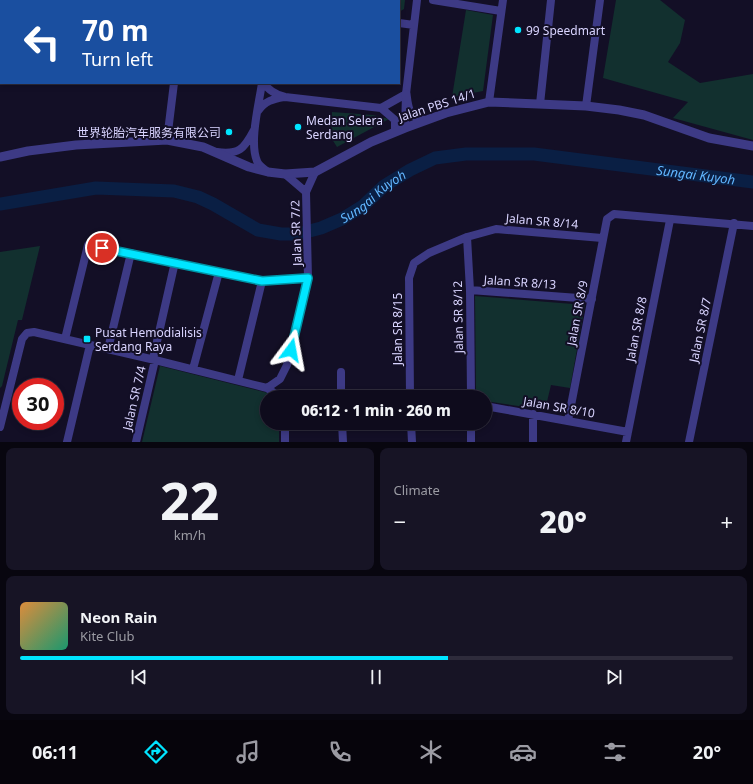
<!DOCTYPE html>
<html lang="en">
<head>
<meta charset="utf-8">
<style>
	:root { --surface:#0e0b1c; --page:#171425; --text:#f1f3f6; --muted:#9b9ba3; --line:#2e2b3b; --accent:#00e5ff }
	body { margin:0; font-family:"Noto Sans","Noto Sans SC",sans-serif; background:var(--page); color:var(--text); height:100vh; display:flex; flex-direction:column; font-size:15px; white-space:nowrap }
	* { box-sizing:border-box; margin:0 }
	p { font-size:13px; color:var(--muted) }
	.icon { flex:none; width:22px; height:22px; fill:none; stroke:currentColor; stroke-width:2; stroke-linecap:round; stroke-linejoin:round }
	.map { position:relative; height:442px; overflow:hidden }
	.details { display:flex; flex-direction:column; gap:6px; padding:6px; background:#08060f; flex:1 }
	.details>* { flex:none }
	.banner { position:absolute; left:0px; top:0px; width:400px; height:84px; box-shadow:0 2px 6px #0003,0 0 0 1px var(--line); background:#1a4fa0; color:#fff; overflow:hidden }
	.speed { position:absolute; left:12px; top:378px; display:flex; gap:8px; font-size:20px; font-weight:700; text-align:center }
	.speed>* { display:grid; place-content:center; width:52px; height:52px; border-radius:50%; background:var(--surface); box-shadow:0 2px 6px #0003,0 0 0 1px var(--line); line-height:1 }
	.speed .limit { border:6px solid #d22; background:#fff; color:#111 }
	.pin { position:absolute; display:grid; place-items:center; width:34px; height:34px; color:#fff; margin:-17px; border:2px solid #fff; border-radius:50%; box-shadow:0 1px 4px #0007 }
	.me { position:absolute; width:44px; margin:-22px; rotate:13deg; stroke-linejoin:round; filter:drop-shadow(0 0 3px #0008) }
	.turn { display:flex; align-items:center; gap:14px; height:84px; padding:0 16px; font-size:18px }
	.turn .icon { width:52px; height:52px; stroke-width:2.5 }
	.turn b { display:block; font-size:28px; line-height:34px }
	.big { font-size:30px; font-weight:800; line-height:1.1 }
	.details .widget { flex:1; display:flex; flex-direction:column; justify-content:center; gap:6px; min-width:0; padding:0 14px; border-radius:8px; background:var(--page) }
	.details .dial { align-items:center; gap:0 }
	.dial b { font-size:52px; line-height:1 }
	.song { display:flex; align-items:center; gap:12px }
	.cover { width:48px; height:48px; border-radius:6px; background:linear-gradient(135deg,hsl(30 70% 55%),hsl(160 70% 35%)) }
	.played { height:4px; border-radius:2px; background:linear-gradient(90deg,var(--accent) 60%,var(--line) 60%) }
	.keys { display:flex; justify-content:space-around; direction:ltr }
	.heat { display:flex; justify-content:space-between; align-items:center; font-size:22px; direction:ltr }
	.details .tiles { flex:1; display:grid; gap:6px; grid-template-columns:1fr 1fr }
	.widget:last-child { grid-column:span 2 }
	.trip { position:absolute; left:260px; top:390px; width:232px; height:40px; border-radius:20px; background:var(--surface); box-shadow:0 2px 6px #0003,0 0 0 1px var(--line); font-weight:800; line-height:40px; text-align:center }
	.menu { display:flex; height:64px; justify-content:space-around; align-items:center; background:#06040b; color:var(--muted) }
	.menu .icon { width:28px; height:28px }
	.menu .selected { color:var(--accent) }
	.menu b { font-size:18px; color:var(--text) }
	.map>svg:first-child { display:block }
	.green { fill:#12302f }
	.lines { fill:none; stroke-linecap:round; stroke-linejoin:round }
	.river { stroke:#0a1f44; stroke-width:13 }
	.minor { stroke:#3d3a85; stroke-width:8 }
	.tertiary { stroke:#3d3a85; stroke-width:9 }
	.route-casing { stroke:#0095a6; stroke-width:10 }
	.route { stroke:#00e5ff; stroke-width:7 }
	.poi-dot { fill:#00e5ff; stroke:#130f26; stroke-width:1.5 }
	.labels { text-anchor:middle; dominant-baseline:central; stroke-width:4; stroke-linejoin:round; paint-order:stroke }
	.poi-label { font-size:12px; fill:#d9d4ff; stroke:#130f26; text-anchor:start }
	.street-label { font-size:12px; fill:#d9d4ff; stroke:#130f26 }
	.water-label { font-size:13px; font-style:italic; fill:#62b6ff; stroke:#130f26 }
</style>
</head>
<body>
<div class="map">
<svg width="753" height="442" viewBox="0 0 753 442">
	<rect width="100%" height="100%" fill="#130f26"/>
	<path class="green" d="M 285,0 L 405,0 L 404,9 L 399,12 L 399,1 Z
		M 616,0 L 660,0 L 685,20 L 680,43 L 668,62 L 700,83 L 753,74 L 753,140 L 673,118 L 688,102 L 603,78 Z
		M 466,10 L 493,15 L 483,91 L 452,97 Z
		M 332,112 L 373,115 L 389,119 L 337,147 L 330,136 Z
		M 40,246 L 22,320 L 18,320 L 2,386 L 0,388 L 0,252 Z
		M 475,296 L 585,305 L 570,388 L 551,385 L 545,410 L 485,401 L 485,397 L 476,397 Z
		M 160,366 L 268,393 L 273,397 L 267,397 L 267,423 L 279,423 L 279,442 L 142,442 Z"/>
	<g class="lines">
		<path class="river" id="s1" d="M 0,204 L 96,188 L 174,191 L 198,197 L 213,204 L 258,230 L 281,234 L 298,234 L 321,228 L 342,219 L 363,206 L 384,186 L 410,170 L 435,158 L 466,154 L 534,154 L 753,182"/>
		<path class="minor" d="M 433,0 L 501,11
			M 5,1 L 5,0
			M 184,1 L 184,0
			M 272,1 L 272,0
			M 399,23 L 414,25
			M 0,40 L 1,33
			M 0,47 L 1,47
			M 262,83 C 259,104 249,142 257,161 C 258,165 264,169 268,172
			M 264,83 C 268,90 277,95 285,97 L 381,108 L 395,120 L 395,132
			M 489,102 L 503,0
			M 540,104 L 551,0
			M 586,106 L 600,0
			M 381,108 L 406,94
			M 258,111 C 265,101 273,99 284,97
			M 405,128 L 406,94 L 417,0
			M 167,140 L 174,83
			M 217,152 C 239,155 244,149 254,130
			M 285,174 L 306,192
			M 467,237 L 470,290 L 471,397
			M 470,290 L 592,299
			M 65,339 L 88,245 L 262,281 L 308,278
			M 108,349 L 131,253
			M 153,359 L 175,262
			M 193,369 L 219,272
			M 341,372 L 341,397
			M 238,380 L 262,281
			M 267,388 L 280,379 L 287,365 L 308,278 L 306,192 L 315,172
			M 410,397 L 409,278 L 414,263 L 429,253 L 467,237 L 496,229 L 602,238
			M 485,406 L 628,432
			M 533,414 L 533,442
			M 568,421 L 607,219 L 614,214 L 753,226
			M 285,423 L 285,442
			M 342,423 L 343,442
			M 411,423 L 412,442
			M 471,423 L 471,442
			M 0,427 L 22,339 L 27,333 L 34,332 L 155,360 L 267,388 L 280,397
			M 67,442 L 90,345
			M 136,442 L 155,360
			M 626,442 L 670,220
			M 689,442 L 734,223"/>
		<path class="tertiary" d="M 406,94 C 408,110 408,117 426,120
			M 0,157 L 28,151 L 76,145 L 167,140 L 203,147 L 249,167 L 268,172 L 285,174 L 315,172 L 371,142 L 405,128 L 446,113 L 489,102 L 586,106 L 619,110 L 644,115 L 709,138 L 753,146"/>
	</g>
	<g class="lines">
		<g class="route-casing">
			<path id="route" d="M 102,248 L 262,281 L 308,278 L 291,350"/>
		</g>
		<use href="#route" class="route"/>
	</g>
	<g class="poi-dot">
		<circle cx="518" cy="30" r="4"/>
		<circle cx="298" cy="127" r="4"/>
		<circle cx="229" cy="132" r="4"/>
		<rect x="83" y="335" width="8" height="8" rx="2"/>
	</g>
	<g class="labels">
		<g class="poi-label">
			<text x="526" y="30">99 Speedmart</text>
			<text x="306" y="120">Medan Selera<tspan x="306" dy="14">Serdang</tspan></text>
			<text x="221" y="132" text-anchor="end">世界轮胎汽车服务有限公司</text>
			<text x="95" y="332">Pusat Hemodialisis<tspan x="95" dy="14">Serdang Raya</tspan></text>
		</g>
		<g class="street-label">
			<text transform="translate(437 105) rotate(-18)">Jalan PBS 14/1</text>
			<text transform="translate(542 221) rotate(5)">Jalan SR 8/14</text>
			<text transform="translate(296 233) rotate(-92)">Jalan SR 7/2</text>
			<text transform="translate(520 282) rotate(4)">Jalan SR 8/13</text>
			<text transform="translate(577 313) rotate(-79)">Jalan SR 8/9</text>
			<text transform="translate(458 317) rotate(-91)">Jalan SR 8/12</text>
			<text transform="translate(397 329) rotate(-90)">Jalan SR 8/15</text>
			<text transform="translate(636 329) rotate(-79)">Jalan SR 8/8</text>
			<text transform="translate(700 330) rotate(-78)">Jalan SR 8/7</text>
			<text transform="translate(134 398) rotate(-77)">Jalan SR 7/4</text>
			<text transform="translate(559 407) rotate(10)">Jalan SR 8/10</text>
		</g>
		<g class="water-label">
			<text stroke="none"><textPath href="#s1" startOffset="730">Sungai Kuyoh</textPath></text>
			<text stroke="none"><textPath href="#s1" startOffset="394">Sungai Kuyoh</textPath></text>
		</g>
	</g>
</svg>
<div class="speed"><div class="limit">30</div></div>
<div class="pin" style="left:102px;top:248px;background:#d93025"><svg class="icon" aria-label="arrive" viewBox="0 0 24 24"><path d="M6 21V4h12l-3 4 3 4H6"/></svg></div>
<svg class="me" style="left:291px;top:350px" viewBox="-20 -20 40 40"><path d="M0-17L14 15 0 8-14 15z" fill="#00e5ff" stroke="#fff" stroke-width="4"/></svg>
<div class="trip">06:12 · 1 min · 260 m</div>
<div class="banner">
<div class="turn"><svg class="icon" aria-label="left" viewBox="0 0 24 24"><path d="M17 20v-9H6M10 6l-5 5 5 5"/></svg><div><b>70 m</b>Turn left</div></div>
</div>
</div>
<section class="details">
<div class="tiles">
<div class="widget dial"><b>22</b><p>km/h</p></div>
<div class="widget"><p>Climate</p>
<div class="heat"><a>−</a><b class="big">20°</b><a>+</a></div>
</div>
<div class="widget">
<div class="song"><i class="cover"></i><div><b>Neon Rain</b><p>Kite Club</p></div></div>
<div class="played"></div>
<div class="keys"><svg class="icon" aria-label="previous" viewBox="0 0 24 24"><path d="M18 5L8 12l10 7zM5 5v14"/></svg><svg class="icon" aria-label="pause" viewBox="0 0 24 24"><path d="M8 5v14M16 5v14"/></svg><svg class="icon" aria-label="next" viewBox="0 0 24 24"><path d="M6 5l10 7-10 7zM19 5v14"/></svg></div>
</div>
</div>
</section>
<nav class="menu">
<b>06:11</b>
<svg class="icon selected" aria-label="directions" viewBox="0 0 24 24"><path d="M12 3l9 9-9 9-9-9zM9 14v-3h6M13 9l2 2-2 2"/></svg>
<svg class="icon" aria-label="music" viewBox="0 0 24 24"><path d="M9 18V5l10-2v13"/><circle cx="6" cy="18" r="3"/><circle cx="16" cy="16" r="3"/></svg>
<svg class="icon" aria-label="phone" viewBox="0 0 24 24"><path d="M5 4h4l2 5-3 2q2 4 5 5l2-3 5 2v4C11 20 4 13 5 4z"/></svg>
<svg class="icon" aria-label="climate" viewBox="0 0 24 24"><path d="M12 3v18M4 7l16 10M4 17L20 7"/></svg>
<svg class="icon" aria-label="car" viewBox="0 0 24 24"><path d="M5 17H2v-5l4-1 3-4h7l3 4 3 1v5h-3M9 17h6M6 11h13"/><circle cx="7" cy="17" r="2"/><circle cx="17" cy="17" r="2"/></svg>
<svg class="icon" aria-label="filters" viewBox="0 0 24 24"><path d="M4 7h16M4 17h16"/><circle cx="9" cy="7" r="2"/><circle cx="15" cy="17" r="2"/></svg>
<b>20°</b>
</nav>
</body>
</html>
